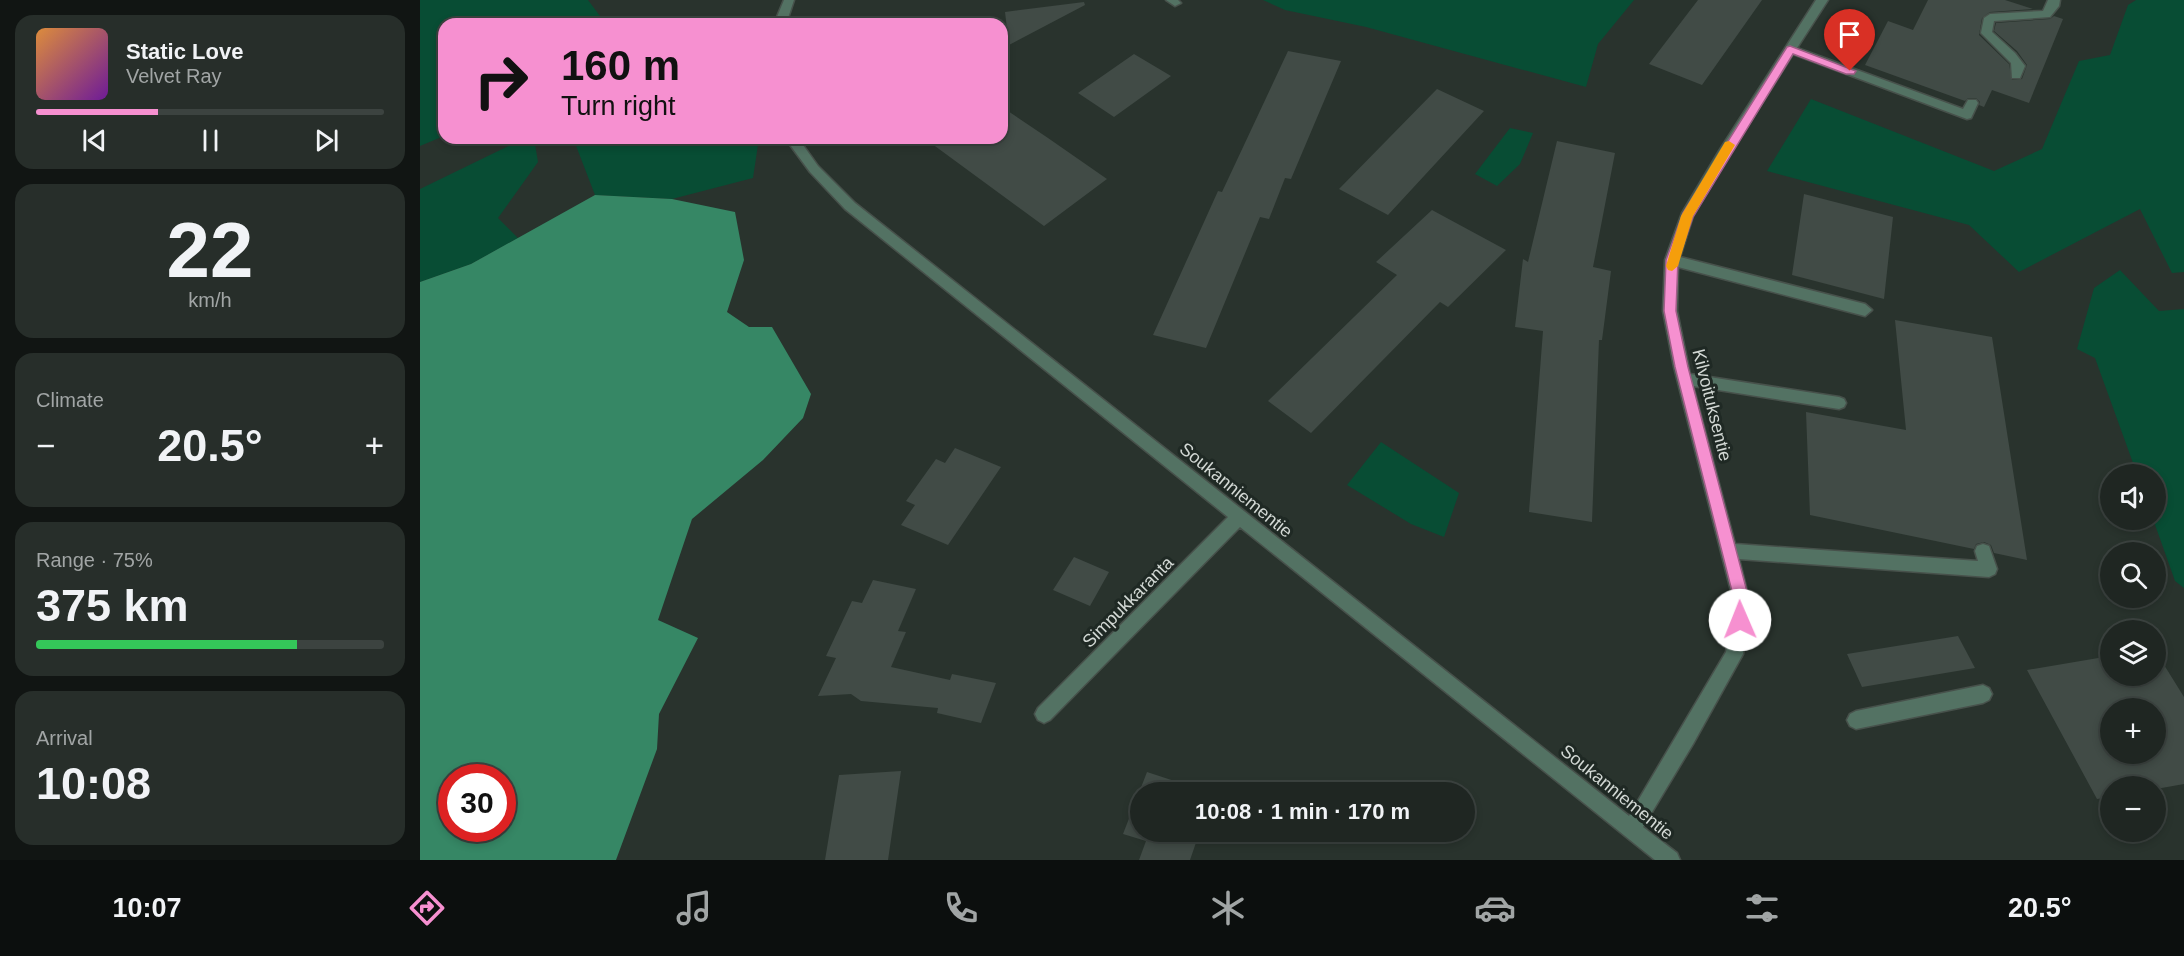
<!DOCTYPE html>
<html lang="en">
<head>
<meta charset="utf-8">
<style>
	:root { --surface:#1f2622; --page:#272e2a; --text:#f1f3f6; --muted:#a1a5a5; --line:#3c4340; --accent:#f690d0 }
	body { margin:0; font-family:Arial,sans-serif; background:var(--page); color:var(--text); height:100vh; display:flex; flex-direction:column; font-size:22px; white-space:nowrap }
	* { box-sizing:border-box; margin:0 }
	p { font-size:20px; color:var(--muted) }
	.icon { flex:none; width:33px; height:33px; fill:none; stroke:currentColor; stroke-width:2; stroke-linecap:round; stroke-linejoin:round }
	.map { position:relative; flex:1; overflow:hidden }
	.details { display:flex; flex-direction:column; gap:15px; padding:15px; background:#111513; width:420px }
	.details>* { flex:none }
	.hud { position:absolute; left:18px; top:18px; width:570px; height:126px; border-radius:18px; box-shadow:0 3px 9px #0003,0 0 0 2px var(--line); background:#f690d0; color:#111; overflow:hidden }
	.fabs { position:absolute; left:1680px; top:464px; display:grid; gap:12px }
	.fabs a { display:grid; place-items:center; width:66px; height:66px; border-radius:50%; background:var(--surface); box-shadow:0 3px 9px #0003,0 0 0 2px var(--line); font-size:30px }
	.speed { position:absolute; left:18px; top:764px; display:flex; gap:12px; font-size:30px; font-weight:700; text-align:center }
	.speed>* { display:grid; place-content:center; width:78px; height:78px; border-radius:50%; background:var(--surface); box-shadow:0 3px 9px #0003,0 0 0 2px var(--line); line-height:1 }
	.speed .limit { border:9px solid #d22; background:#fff; color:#111 }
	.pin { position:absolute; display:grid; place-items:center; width:51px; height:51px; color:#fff; margin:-62px -26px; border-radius:50% 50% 50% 0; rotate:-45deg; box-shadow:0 0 6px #0007 }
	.pin .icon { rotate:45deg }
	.me { position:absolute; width:66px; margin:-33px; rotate:359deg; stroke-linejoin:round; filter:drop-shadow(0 0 4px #0008) }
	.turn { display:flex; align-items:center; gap:21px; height:126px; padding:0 24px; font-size:27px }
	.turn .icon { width:78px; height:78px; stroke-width:2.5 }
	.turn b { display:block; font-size:42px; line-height:51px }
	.big { font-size:45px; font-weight:700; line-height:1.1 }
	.details .card { flex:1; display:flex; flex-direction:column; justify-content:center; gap:9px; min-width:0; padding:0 21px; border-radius:18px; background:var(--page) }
	.details .dial { align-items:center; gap:0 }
	.dial b { font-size:78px; line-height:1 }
	.song { display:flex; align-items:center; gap:18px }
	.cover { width:72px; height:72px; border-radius:9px; background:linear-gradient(135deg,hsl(30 70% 55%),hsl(280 70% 35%)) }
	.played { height:6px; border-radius:3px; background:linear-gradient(90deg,var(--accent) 35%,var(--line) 35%) }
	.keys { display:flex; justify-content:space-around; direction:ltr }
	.heat { display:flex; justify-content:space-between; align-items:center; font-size:33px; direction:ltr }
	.charge { height:9px; border-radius:4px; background:linear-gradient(90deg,#34c759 75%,var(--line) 0) }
	.trip { position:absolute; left:710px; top:782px; width:345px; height:60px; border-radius:30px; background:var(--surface); box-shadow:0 3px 9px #0003,0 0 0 2px var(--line); font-weight:700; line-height:60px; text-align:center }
	.tab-bar { display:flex; height:96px; justify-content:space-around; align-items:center; background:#0c0f0e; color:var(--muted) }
	.tab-bar .icon { width:42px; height:42px }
	.tab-bar .current { color:var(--accent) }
	.tab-bar b { font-size:27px; color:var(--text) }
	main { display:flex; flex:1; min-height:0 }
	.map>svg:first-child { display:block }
	.green { fill:#084d34 }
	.water { fill:#368765; fill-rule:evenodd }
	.building { fill:#414b46; fill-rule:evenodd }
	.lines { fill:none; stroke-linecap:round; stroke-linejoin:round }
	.minor-casing { stroke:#47514b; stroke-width:3 }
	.minor { fill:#537263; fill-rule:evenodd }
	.route { fill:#f690d0; stroke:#a05e87; stroke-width:1.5 }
	.slow { fill:#f59e0b }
	.labels { text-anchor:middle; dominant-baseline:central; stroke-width:6; stroke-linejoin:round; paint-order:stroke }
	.street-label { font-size:18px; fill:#d2d8d4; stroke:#1f2924 }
</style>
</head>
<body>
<main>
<section class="details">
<div class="card">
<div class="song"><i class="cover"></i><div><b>Static Love</b><p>Velvet Ray</p></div></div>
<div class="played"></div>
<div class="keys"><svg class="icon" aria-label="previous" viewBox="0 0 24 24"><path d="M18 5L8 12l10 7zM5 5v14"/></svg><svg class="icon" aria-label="pause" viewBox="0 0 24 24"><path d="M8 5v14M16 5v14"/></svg><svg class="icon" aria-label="next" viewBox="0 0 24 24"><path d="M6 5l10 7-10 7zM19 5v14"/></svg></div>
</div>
<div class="card dial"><b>22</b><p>km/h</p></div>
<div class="card"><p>Climate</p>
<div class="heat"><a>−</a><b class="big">20.5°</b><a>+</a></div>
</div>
<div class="card"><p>Range · 75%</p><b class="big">375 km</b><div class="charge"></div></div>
<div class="card"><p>Arrival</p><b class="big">10:08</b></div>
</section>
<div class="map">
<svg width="1764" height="860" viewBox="0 0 1764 860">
	<rect width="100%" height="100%" fill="#29332d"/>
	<path class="green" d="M 0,0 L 168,0 L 183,20 L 179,24 L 24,24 L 24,136 L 0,146 Z
		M 843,0 L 1214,0 L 1178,44 L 1166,87 L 946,27 L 865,10 Z
		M 1716,0 L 1764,0 L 1764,272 L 1752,273 L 1720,209 L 1599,272 L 1549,225 L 1347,171 L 1391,99 L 1574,171 L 1622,149 L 1659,61 L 1690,55 L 1708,5 Z
		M 1090,128 L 1113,133 L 1100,164 L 1077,186 L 1055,174 Z
		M 105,138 L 114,138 L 118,162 L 78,218 L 98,238 L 51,264 L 0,282 L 0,189 Z
		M 153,138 L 339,138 L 333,178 L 252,199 L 175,195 Z
		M 1700,270 L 1739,311 L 1764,309 L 1764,588 L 1755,581 L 1733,519 L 1736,519 L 1736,474 L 1717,474 L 1675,358 L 1657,349 L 1674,288 Z
		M 961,442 L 1039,493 L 1024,537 L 991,524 L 927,485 Z"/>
	<path class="water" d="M 175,195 L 252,199 L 315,212 L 324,260 L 307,312 L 329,327 L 352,327 L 391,394 L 383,418 L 343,460 L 272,519 L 238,620 L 278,638 L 239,714 L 237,749 L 196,860 L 0,860 L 0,282 L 51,264 ZM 32,777 L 82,777 L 82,828 L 32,828 Z"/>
	<path class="building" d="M 1278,0 L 1342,0 L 1282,85 L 1229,64 Z
		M 1508,0 L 1585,0 L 1613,9 L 1570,12 L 1562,18 L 1559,35 L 1589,64 L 1592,80 L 1602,79 L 1607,65 L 1597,51 L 1574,31 L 1576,23 L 1630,19 L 1634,16 L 1643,19 L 1609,103 L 1572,90 L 1564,107 L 1559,105 L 1560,102 L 1556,98 L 1548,98 L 1545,101 L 1445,65 L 1468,21 L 1493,30 Z
		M 664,2 L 665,5 L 589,45 L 585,12 Z
		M 868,51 L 921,61 L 871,179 L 865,178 L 849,219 L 840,217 L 786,348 L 733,335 L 798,191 L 802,192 Z
		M 714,54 L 751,76 L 694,117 L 658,93 Z
		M 1017,89 L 1064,111 L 968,215 L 919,189 Z
		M 582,107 L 628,138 L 687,179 L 624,226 L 504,138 L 582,138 Z
		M 1137,141 L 1195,153 L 1173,267 L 1191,271 L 1182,340 L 1179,340 L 1172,522 L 1109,512 L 1123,331 L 1095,327 L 1103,259 L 1108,262 Z
		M 1384,194 L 1473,217 L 1464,299 L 1372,275 Z
		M 1012,210 L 1086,250 L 1028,307 L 1020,302 L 891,433 L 848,401 L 977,275 L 956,262 Z
		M 1475,320 L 1572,337 L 1607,560 L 1574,553 L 1571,545 L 1564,542 L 1556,544 L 1554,549 L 1390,515 L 1386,412 L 1486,430 Z
		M 535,448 L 581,467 L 528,545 L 481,525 L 495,505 L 486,501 L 516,459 L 525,463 Z
		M 654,557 L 689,572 L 670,606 L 633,590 Z
		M 453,580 L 496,589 L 478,631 L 486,632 L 471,667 L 530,680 L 532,674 L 576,683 L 561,723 L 517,713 L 518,708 L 441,701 L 431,694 L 398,696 L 416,658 L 406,656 L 432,601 L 442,603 Z
		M 1538,636 L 1555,668 L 1442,687 L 1427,654 Z
		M 1736,652 L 1764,697 L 1764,784 L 1736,789 L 1736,786 L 1690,786 L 1690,797 L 1677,799 L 1607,670 L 1690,656 L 1690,675 L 1736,675 ZM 1690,708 L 1736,708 L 1736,753 L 1690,753 Z
		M 481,771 L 468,860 L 405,860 L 419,775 Z
		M 727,772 L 788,792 L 720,792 L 720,831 L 780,831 L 770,860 L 719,860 L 726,841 L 703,834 Z"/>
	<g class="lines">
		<g class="minor-casing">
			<path id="minor" d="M 364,0 L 374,0 L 366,24 L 354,24 Z
				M 746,0 L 758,0 L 761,3 L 755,6 Z
				M 1396,0 L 1408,0 L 1377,48 L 1543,109 L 1548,100 L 1556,100 L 1558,103 L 1551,118 L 1547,119 L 1373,54 L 1308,157 L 1273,216 L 1260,257 L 1445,304 L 1452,310 L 1445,316 L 1258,267 L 1257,311 L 1270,374 L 1419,397 L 1424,399 L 1426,403 L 1424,407 L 1419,409 L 1273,386 L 1315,544 L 1558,561 L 1555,551 L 1557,546 L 1563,544 L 1569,546 L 1577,569 L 1575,574 L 1569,577 L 1319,559 L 1330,603 L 1323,654 L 1273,744 L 1223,827 L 1257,853 L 1260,860 L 1235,860 L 820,527 L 630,720 L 624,723 L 618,720 L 615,714 L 618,708 L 808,517 L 425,209 L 390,172 L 365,138 L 378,138 L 398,166 L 435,203 L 1209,816 L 1306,652 L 1314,603 L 1254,367 L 1243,311 L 1245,260 L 1262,213 L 1299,151 Z
				M 1628,0 L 1640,0 L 1639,6 L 1630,17 L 1574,21 L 1572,32 L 1595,53 L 1605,66 L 1600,78 L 1592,78 L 1591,63 L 1561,33 L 1564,18 L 1570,14 L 1623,11 Z
				M 1563,685 L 1569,688 L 1572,694 L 1569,700 L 1563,703 L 1436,729 L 1430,726 L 1427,720 L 1430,714 L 1436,711 Z"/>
		</g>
		<use href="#minor" class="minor"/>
	</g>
	<path class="route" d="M 1370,46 L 1436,71 L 1434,74 L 1426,74 L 1373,54 L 1273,217 L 1258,260 L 1256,311 L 1268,367 L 1330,603 L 1325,625 L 1320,627 L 1314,625 L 1312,620 L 1315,603 L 1255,367 L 1244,311 L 1246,260 L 1263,213 L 1367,47 Z"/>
	<path class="slow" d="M 1309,141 L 1315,145 L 1273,216 L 1258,266 L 1252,271 L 1248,270 L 1246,266 L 1261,216 L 1305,142 Z"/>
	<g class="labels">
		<g class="street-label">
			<text transform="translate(1292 405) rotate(76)">Kilvoituksentie</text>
			<text transform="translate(816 490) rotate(39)">Soukanniementie</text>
			<text transform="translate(708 602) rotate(-45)">Simpukkaranta</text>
			<text transform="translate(1197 792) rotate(39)">Soukanniementie</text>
		</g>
	</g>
</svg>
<div class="fabs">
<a><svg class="icon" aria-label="sound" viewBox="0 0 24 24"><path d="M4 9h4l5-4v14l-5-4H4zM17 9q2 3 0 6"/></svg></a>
<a><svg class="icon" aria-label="search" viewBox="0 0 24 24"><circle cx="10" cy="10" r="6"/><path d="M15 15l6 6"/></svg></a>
<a><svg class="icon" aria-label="layers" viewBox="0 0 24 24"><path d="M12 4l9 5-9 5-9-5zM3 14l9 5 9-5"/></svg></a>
<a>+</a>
<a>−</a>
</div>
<div class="speed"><div class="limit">30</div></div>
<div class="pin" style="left:1430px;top:71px;background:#d93025"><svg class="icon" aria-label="arrive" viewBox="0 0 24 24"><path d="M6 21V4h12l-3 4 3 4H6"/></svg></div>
<svg class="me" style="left:1320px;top:620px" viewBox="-20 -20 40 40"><circle r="19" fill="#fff"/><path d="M0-13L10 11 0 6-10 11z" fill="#f690d0"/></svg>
<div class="trip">10:08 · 1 min · 170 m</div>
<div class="hud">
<div class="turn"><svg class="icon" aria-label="right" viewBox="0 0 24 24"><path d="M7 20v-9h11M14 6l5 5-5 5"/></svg><div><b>160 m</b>Turn right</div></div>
</div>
</div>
</main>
<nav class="tab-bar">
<b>10:07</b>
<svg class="icon current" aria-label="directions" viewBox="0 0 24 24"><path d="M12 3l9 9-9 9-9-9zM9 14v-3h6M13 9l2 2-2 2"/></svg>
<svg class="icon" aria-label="music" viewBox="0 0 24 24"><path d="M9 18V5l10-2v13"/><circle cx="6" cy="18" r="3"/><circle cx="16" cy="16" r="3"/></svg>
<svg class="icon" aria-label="phone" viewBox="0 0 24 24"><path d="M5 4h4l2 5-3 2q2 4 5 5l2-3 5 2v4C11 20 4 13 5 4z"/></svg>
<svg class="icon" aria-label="climate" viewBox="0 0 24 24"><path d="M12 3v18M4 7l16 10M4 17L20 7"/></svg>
<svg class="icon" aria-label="car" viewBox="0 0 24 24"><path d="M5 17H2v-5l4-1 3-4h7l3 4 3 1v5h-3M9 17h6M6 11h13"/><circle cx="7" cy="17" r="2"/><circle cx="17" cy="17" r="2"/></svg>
<svg class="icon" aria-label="filters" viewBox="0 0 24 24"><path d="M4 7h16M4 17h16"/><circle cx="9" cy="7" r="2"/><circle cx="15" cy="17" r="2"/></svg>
<b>20.5°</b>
</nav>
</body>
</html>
